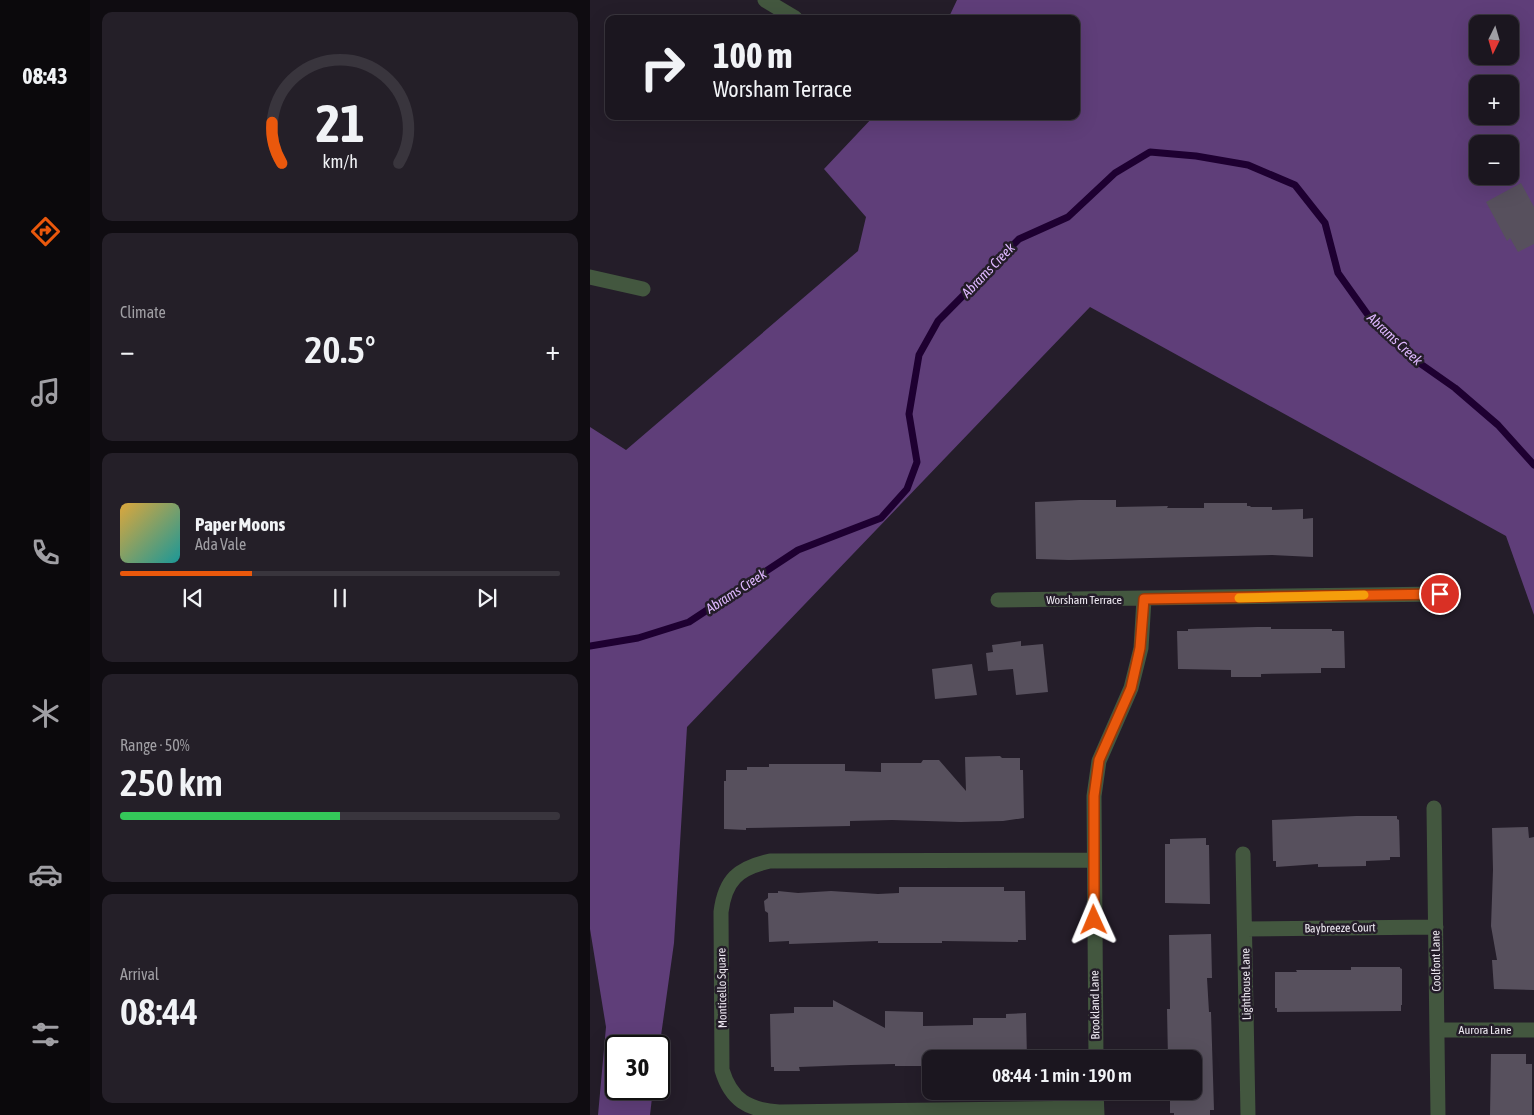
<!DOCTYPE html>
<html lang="en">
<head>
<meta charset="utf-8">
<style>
	:root { --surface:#1b161f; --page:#241f28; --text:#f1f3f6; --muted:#a09fa4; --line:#39353d; --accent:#ea580c }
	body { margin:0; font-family:"Asap Condensed",sans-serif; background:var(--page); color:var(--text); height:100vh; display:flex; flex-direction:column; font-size:19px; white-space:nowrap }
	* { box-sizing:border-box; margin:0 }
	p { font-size:16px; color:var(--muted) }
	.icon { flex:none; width:28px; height:28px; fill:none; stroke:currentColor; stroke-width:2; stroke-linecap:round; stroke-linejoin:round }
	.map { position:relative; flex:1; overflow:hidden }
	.drawer { display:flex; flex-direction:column; gap:12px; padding:12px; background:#0f0c11; width:500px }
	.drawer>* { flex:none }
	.hud { position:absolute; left:15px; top:15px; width:475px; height:105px; border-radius:10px; box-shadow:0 5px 20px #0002,0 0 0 1px var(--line); background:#1b161f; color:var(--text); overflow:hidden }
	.needle { width:32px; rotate:185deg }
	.fabs { position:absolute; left:879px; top:15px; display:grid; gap:10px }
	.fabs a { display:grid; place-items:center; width:50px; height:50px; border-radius:10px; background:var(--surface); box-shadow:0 5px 20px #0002,0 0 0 1px var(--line); font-size:25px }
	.speed { position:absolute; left:15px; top:1035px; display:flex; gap:10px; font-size:25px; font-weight:700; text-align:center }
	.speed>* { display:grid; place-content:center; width:65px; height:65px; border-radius:50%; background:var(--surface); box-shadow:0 5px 20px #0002,0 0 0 1px var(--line); line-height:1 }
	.speed .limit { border:2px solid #111; border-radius:8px; background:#fff; color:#111 }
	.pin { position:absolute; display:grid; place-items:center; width:42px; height:42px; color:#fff; margin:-21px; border:2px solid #fff; border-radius:50%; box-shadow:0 1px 5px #0007 }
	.me { position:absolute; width:55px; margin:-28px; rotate:359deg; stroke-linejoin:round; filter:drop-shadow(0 0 4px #0008) }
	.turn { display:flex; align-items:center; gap:18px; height:105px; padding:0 25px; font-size:22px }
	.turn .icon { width:65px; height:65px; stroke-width:2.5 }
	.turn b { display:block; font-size:35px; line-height:42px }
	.big { font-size:38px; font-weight:600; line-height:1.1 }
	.drawer .widget { flex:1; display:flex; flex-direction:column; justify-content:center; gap:8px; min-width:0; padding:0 18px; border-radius:10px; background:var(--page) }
	.drawer .dial { align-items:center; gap:0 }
	.dial svg { height:130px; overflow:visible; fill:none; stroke:var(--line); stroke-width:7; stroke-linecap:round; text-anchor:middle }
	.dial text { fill:var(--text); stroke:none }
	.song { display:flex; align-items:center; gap:15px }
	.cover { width:60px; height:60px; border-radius:8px; background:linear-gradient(135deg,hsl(40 70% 55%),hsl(180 70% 35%)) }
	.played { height:5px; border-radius:2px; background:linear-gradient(90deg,var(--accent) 30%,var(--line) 30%) }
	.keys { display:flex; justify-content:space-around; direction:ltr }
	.heat { display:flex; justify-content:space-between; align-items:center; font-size:28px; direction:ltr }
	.charge { height:8px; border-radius:4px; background:linear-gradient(90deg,#34c759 50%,var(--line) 0) }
	.trip { position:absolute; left:332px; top:1050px; width:280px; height:50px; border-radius:10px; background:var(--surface); box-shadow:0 5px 20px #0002,0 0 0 1px var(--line); font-weight:600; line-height:50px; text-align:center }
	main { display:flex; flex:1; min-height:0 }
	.dock { display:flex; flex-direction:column; width:90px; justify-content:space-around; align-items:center; background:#0b090c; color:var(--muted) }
	.dock .icon { width:35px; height:35px }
	.dock .on { color:var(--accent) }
	.dock b { font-size:22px; color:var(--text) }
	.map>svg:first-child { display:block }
	.forest { fill:#5f3e79; fill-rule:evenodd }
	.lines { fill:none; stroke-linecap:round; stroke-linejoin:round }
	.stream { stroke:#1e0031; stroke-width:7 }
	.building { fill:#57505d }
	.minor { stroke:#43573f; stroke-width:15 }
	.route-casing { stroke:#983908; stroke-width:12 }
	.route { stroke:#ea580c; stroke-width:9 }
	.slow { stroke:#f59e0b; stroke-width:9 }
	.labels { text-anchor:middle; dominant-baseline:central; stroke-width:5; stroke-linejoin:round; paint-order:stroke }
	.street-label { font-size:12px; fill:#ede8f1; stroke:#241d29 }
	.water-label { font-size:14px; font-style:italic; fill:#dfb8ff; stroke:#241d29 }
</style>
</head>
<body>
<main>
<nav class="dock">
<b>08:43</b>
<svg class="icon on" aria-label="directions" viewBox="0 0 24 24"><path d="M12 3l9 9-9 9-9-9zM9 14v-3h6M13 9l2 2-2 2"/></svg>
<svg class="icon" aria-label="music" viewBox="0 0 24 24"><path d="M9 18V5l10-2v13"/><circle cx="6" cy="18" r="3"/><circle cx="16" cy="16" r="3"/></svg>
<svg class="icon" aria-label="phone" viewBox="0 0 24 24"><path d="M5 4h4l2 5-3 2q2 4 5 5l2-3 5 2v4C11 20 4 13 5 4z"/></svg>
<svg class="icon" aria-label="climate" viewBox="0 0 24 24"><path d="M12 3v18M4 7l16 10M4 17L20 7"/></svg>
<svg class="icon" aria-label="car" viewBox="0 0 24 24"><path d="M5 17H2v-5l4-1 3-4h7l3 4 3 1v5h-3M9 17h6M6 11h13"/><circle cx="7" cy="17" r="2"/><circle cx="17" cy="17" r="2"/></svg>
<svg class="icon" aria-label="filters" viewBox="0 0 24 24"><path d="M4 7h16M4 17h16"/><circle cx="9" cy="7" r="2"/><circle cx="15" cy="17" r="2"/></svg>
</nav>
<section class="drawer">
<div class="widget dial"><svg viewBox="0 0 100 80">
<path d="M14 69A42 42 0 1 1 86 69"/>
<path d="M14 69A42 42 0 0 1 8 44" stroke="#ea580c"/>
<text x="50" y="56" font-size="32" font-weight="700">21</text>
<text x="50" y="72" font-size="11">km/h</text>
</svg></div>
<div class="widget"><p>Climate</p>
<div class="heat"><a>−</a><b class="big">20.5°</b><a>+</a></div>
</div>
<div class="widget">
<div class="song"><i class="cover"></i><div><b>Paper Moons</b><p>Ada Vale</p></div></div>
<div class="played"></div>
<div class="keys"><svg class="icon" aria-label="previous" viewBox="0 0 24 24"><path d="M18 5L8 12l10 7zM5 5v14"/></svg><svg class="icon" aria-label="pause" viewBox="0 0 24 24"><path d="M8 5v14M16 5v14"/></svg><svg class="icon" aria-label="next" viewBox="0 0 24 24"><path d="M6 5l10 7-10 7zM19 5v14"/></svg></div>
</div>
<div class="widget"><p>Range · 50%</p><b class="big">250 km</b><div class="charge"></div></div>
<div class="widget"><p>Arrival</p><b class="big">08:44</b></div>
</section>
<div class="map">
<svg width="944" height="1115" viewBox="0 0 944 1115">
	<rect width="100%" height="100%" fill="#241d29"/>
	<path class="forest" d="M 367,0 L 944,0 L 944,615 L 916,536 L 500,307 L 97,727 L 84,943 L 69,1050 L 69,1046 L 26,1046 L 26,1089 L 63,1089 L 60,1115 L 8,1115 L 16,1027 L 0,929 L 0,427 L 36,450 L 268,251 L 276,217 L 234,169 L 284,116 L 486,116 L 486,19 L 358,19 ZM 888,24 L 920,24 L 920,56 L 888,56 ZM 888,84 L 920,84 L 920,116 L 888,116 ZM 888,144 L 920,144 L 920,176 L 888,176 Z"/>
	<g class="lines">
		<path class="stream" d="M 0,646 L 48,638 L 99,622 L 208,550 L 291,518 L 317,489 L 327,462 L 319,414 L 329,355 L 348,321 L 429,239 L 478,217 L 525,173 L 560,152 L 606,156 L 658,165 L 705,185 L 735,223 L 748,273 L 783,322 L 818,355 L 865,388 L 908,425 L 944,465"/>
	</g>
	<path class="building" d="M 931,183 L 944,207 L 944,244 L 928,252 L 920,238 L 917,241 L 896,202 Z
		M 489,500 L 526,500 L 526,507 L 578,506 L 577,508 L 614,508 L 614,503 L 657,503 L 657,506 L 661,506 L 660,507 L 682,507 L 682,510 L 713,509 L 713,519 L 723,518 L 723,557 L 682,555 L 479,560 L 446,559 L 445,502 Z
		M 667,627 L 681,627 L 681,629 L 742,629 L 742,631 L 754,631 L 755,668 L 731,668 L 731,673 L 671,674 L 671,677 L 641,677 L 641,670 L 588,669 L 587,631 L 598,631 L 598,629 Z
		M 431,641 L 431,646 L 453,644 L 458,692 L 426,695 L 423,669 L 398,671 L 396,653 L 403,652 L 402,645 Z
		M 382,664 L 387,695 L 345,699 L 342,669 Z
		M 410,756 L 412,758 L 430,758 L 430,770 L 433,770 L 434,818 L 413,821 L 371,822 L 302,820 L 260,821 L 260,826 L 156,828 L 156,830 L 134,829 L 134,781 L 136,781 L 136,770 L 157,770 L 157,767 L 179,767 L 179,764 L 255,764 L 255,771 L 291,772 L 291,763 L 331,763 L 333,760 L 349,760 L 376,791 L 375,757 Z
		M 766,816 L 807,816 L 807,819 L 809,820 L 810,857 L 800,857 L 800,860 L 776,861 L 776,866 L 728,867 L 728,864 L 686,867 L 686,861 L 683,861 L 682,820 Z
		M 938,827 L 939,838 L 944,837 L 944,990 L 904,989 L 902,960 L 907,960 L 901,926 L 903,870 L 902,828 Z
		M 616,838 L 616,845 L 619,845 L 620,904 L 575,903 L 575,844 L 580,844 L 580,839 Z
		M 309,887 L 414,887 L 414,891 L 435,891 L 436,940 L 428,940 L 428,942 L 352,941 L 352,943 L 288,943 L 288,941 L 199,944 L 199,941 L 179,942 L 178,913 L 175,911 L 174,901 L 178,898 L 178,893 L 188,893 L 188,891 L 208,893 L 241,891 L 288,894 L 309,893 Z
		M 621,934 L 622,978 L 617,978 L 619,1012 L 621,1012 L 624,1110 L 620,1110 L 620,1115 L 584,1115 L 584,1113 L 580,1113 L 580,1091 L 604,1091 L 604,1059 L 578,1059 L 577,1009 L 580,1009 L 579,935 Z
		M 761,967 L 810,967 L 810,968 L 812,969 L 812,1005 L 811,1005 L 811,1011 L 687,1012 L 687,1008 L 685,1008 L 685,972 L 707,972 L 706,970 L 761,970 Z
		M 243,1000 L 295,1028 L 295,1011 L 333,1012 L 333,1026 L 383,1025 L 383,1018 L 416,1018 L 416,1014 L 436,1013 L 437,1059 L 341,1059 L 341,1064 L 334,1064 L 334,1066 L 305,1066 L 305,1064 L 261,1065 L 209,1067 L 210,1071 L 184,1071 L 184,1067 L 181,1067 L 180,1014 L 204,1013 L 204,1007 L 243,1007 Z
		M 901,1054 L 936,1054 L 936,1064 L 942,1064 L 942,1115 L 900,1115 Z"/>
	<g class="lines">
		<path class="minor" d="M 175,0 L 205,18
			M 0,277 L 53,289
			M 408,600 L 850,594
			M 844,808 L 848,1115
			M 653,854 L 658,1115
			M 503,860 L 180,861 C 148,868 135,880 131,912 L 132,1070 C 141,1100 158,1110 189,1112 L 506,1108
			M 655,929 L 846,927
			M 847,1030 L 944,1030
			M 506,1059 L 504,796 L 509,761 L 541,688 L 551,648 L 554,599
			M 506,1091 L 507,1115"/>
	</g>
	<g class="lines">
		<g class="route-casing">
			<path id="route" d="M 504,920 L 504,796 L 509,760 L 541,688 L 550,648 L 554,599 L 850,594"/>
		</g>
		<use href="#route" class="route"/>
		<path class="slow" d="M 649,598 L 774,595"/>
	</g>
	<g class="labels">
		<g class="street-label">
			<text x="494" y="600">Worsham Terrace</text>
			<text transform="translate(750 928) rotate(-1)">Baybreeze Court</text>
			<text transform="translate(846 961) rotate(-91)">Coolfont Lane</text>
			<text transform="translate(656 984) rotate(-91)">Lighthouse Lane</text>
			<text transform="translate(132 988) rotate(-91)">Monticello Square</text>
			<text transform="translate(505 1005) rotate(-91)">Brookland Lane</text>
			<text x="895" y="1030">Aurora Lane</text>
		</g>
		<g class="water-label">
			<text transform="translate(398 270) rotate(-46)">Abrams Creek</text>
			<text transform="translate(805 339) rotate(43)">Abrams Creek</text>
			<text transform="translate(146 591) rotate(-33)">Abrams Creek</text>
		</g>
	</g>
</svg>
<div class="fabs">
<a><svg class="needle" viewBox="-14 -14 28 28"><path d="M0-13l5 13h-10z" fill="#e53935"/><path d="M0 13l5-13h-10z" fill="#a09fa4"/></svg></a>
<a>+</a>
<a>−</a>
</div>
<div class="speed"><div class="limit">30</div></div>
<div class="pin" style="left:850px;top:594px;background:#d93025"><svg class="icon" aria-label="arrive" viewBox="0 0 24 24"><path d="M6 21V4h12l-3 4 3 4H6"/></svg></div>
<svg class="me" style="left:504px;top:920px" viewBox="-20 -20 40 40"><path d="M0-17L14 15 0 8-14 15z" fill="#ea580c" stroke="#fff" stroke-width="4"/></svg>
<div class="trip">08:44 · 1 min · 190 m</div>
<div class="hud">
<div class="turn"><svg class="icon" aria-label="right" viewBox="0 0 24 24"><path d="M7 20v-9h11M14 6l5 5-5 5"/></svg><div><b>100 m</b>Worsham Terrace</div></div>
</div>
</div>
</main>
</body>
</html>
